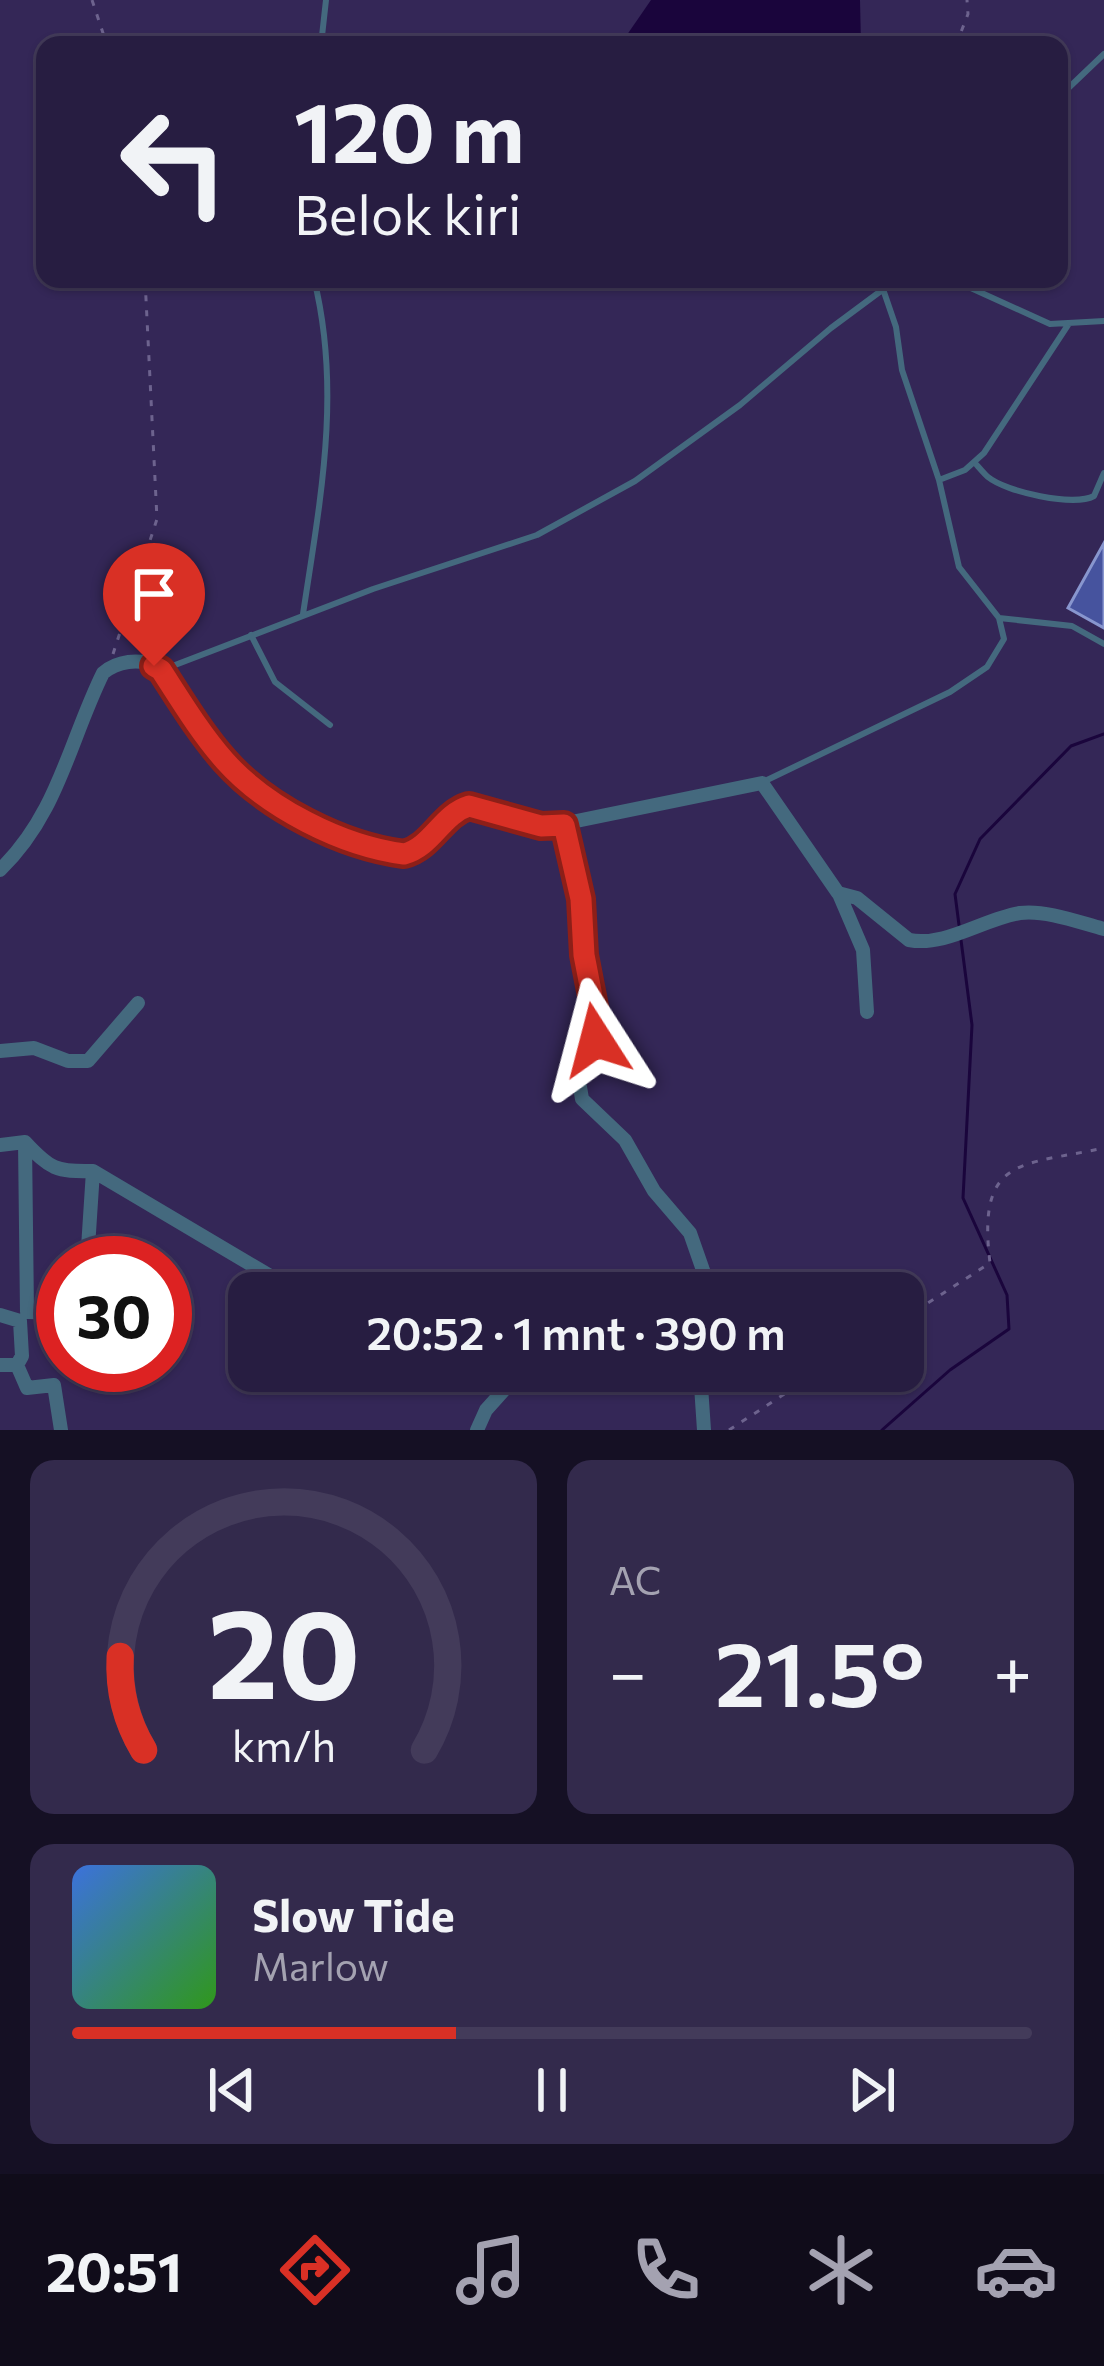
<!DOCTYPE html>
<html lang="id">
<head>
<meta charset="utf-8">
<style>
	:root { --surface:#271d41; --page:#332a4c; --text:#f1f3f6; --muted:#a4a2b1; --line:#433b5a; --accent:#d93025 }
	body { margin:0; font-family:Commissioner,sans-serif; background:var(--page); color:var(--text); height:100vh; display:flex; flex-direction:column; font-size:45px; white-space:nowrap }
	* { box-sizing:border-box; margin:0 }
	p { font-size:39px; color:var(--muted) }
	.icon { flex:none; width:66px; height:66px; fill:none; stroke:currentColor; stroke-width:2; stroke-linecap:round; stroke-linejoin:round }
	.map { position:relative; height:1430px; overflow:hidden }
	.details { display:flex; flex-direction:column; gap:30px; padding:30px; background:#151024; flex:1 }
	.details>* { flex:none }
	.top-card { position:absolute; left:36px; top:36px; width:1032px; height:252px; border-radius:24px; box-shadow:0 3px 9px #0004,0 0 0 3px var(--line); background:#271d41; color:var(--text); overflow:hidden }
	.speed { position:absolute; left:36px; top:1236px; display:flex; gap:24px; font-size:60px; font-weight:700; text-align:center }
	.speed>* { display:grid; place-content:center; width:156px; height:156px; border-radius:50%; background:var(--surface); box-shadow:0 3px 9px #0004,0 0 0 3px var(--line); line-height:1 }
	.speed .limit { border:18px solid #d22; background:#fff; color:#111 }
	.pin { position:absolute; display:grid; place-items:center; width:102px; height:102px; color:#fff; margin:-123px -51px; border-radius:50% 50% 50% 0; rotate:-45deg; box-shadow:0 0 12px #0007 }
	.pin .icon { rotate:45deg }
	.me { position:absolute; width:132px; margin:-66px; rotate:351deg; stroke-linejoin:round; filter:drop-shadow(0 0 9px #0008) }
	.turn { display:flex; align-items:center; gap:42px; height:252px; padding:0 60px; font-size:54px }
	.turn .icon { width:156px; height:156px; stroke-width:2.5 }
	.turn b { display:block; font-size:84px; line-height:102px }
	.big { font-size:90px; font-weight:600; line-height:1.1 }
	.details .tile { flex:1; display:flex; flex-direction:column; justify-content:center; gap:18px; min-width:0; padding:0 42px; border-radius:24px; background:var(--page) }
	.details .dial { align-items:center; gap:0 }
	.dial svg { height:312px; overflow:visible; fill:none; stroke:var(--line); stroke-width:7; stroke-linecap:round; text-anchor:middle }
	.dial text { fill:var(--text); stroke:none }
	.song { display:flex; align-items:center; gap:36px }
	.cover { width:144px; height:144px; border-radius:18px; background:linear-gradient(135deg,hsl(220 70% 55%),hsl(110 70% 35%)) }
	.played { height:12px; border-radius:6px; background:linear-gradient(90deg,var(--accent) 40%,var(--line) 40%) }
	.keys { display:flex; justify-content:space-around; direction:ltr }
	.heat { display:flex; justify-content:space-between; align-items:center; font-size:66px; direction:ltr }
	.details .tiles { flex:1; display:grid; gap:30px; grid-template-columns:1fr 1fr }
	.tile:last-child { grid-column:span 2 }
	.trip { position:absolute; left:228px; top:1272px; width:696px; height:120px; border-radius:24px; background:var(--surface); box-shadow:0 3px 9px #0004,0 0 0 3px var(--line); font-weight:600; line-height:120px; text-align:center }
	.menu { display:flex; height:192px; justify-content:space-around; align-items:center; background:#100c1a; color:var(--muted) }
	.menu .icon { width:84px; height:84px }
	.menu .active { color:var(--accent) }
	.menu b { font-size:54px; color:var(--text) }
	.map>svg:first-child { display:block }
	.water { fill:#1a053c }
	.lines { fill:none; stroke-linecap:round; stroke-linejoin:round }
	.stream { stroke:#1a053c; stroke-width:3 }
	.building { fill:#46539e; stroke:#8896ce; stroke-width:3 }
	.path { stroke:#6d638e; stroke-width:3; stroke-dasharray:6 9; stroke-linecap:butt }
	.lane { stroke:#44697e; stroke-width:6 }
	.street { stroke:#44697e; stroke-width:14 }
	.route-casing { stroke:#8d1f18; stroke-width:30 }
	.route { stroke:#d93025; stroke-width:21 }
</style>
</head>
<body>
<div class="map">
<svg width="1104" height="1430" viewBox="0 0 1104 1430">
	<rect width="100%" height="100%" fill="#342757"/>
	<path class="water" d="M 651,0 L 860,0 L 861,45 L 620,45 Z"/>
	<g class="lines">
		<path class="stream" d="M 959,925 L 955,894 L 980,839 L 1071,746 L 1104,734
			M 882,1430 L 950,1370 L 1009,1329 L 1007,1295 L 963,1198 L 972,1025 L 961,940"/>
	</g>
	<path class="building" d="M 1104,543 L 1104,628 L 1068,608 Z"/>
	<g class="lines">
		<path class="path" d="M 92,0 L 107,45
			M 956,45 L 968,14 L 967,0
			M 113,654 L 157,519 L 145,279
			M 903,1319 L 990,1263 C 977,1156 1020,1166 1104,1148
			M 729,1430 L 820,1371"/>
		<path class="lane" d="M 321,45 L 326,0
			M 1059,97 L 1104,54
			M 951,279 L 1050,324 L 1104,321
			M 896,283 L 908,279
			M 974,462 C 976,464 986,476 988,477 C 1006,492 1074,507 1094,496 L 1104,473
			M 939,480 L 965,470 L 984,453 L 1068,325
			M 303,614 C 320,501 342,392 314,279
			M 999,618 L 1072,626 L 1104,644
			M 251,635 L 275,682 L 330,725
			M 162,670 L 373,589 L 537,535 L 635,481 L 740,405 L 831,328 L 897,279
			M 765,781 L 950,692 L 987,667 L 1004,639 L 999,618 L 959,567 L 939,480 L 902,370 L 896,327 L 884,292"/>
		<path class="street" d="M 564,825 L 581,899 L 587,980 L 598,1027 L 596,1040 L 579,1081 L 582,1099 L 625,1140 L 654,1191 L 690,1233 L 711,1293
			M 0,870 C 58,814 69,742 103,673 C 117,661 139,658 156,666 C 168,673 175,692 183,703 C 202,731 221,761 247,782 C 275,805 381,868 415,851 C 436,840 447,806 472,806 C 499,806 524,827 552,826 L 762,783 L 838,893 L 857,898 L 909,940 C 946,947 983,919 1020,913 C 1047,910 1078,922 1104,929
			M 839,894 L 863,950 L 867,1012
			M 0,1051 L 34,1048 L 68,1061 L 88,1061 L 138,1003
			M 25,1142 L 27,1312 L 63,1313
			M 0,1145 L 25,1142 C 50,1169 56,1172 93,1171 L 299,1293
			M 87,1263 L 93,1171
			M 0,1315 L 20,1321 L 22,1356 L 17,1365 L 0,1365
			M 17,1365 L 27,1388 L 54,1385 L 61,1430
			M 604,1371 L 614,1376 L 637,1371
			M 700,1371 L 704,1430
			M 477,1430 L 486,1410 L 512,1381 L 574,1380 L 589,1371"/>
	</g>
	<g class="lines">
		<g class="route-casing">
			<path id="route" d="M 154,666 L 161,670 C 181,701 201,734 225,761 C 267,808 342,846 404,854 C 432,847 442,814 469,806 L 541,826 L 564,825 L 581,899 L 584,955 L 598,1027 L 596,1040"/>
		</g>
		<use href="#route" class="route"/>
	</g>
</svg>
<div class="speed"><div class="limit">30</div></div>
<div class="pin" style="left:154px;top:666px;background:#d93025"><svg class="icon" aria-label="arrive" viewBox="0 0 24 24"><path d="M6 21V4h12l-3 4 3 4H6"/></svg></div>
<svg class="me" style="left:596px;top:1040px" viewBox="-20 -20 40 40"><path d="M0-17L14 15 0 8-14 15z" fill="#d93025" stroke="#fff" stroke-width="4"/></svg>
<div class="trip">20:52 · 1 mnt · 390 m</div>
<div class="top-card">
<div class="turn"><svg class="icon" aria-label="left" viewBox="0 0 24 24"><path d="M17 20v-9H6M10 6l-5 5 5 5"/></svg><div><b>120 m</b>Belok kiri</div></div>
</div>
</div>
<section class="details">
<div class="tiles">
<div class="tile dial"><svg viewBox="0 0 100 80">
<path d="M14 69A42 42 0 1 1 86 69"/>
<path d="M14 69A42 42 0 0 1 8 45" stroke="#d93025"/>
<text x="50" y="56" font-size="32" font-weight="700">20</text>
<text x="50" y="72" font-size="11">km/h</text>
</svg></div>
<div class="tile"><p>AC</p>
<div class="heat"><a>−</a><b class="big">21.5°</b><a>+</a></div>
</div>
<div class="tile">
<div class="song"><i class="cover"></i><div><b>Slow Tide</b><p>Marlow</p></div></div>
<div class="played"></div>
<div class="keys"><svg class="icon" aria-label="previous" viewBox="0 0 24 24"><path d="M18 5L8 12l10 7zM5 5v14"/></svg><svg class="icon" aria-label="pause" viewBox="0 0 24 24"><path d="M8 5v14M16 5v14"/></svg><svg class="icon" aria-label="next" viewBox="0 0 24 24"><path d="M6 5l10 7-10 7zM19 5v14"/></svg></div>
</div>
</div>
</section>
<nav class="menu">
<b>20:51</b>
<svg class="icon active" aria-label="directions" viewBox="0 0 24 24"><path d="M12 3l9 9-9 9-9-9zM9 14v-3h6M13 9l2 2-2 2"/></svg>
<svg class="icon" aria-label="music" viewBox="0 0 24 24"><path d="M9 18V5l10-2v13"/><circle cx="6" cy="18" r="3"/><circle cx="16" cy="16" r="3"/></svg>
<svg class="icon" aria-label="phone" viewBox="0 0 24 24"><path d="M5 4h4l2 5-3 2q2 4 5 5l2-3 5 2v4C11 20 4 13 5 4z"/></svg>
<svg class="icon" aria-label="climate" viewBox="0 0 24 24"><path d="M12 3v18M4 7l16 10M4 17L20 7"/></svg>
<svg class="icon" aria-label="car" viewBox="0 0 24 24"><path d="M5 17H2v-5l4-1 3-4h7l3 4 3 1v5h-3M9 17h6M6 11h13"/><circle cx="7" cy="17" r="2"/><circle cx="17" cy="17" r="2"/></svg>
</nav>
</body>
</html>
